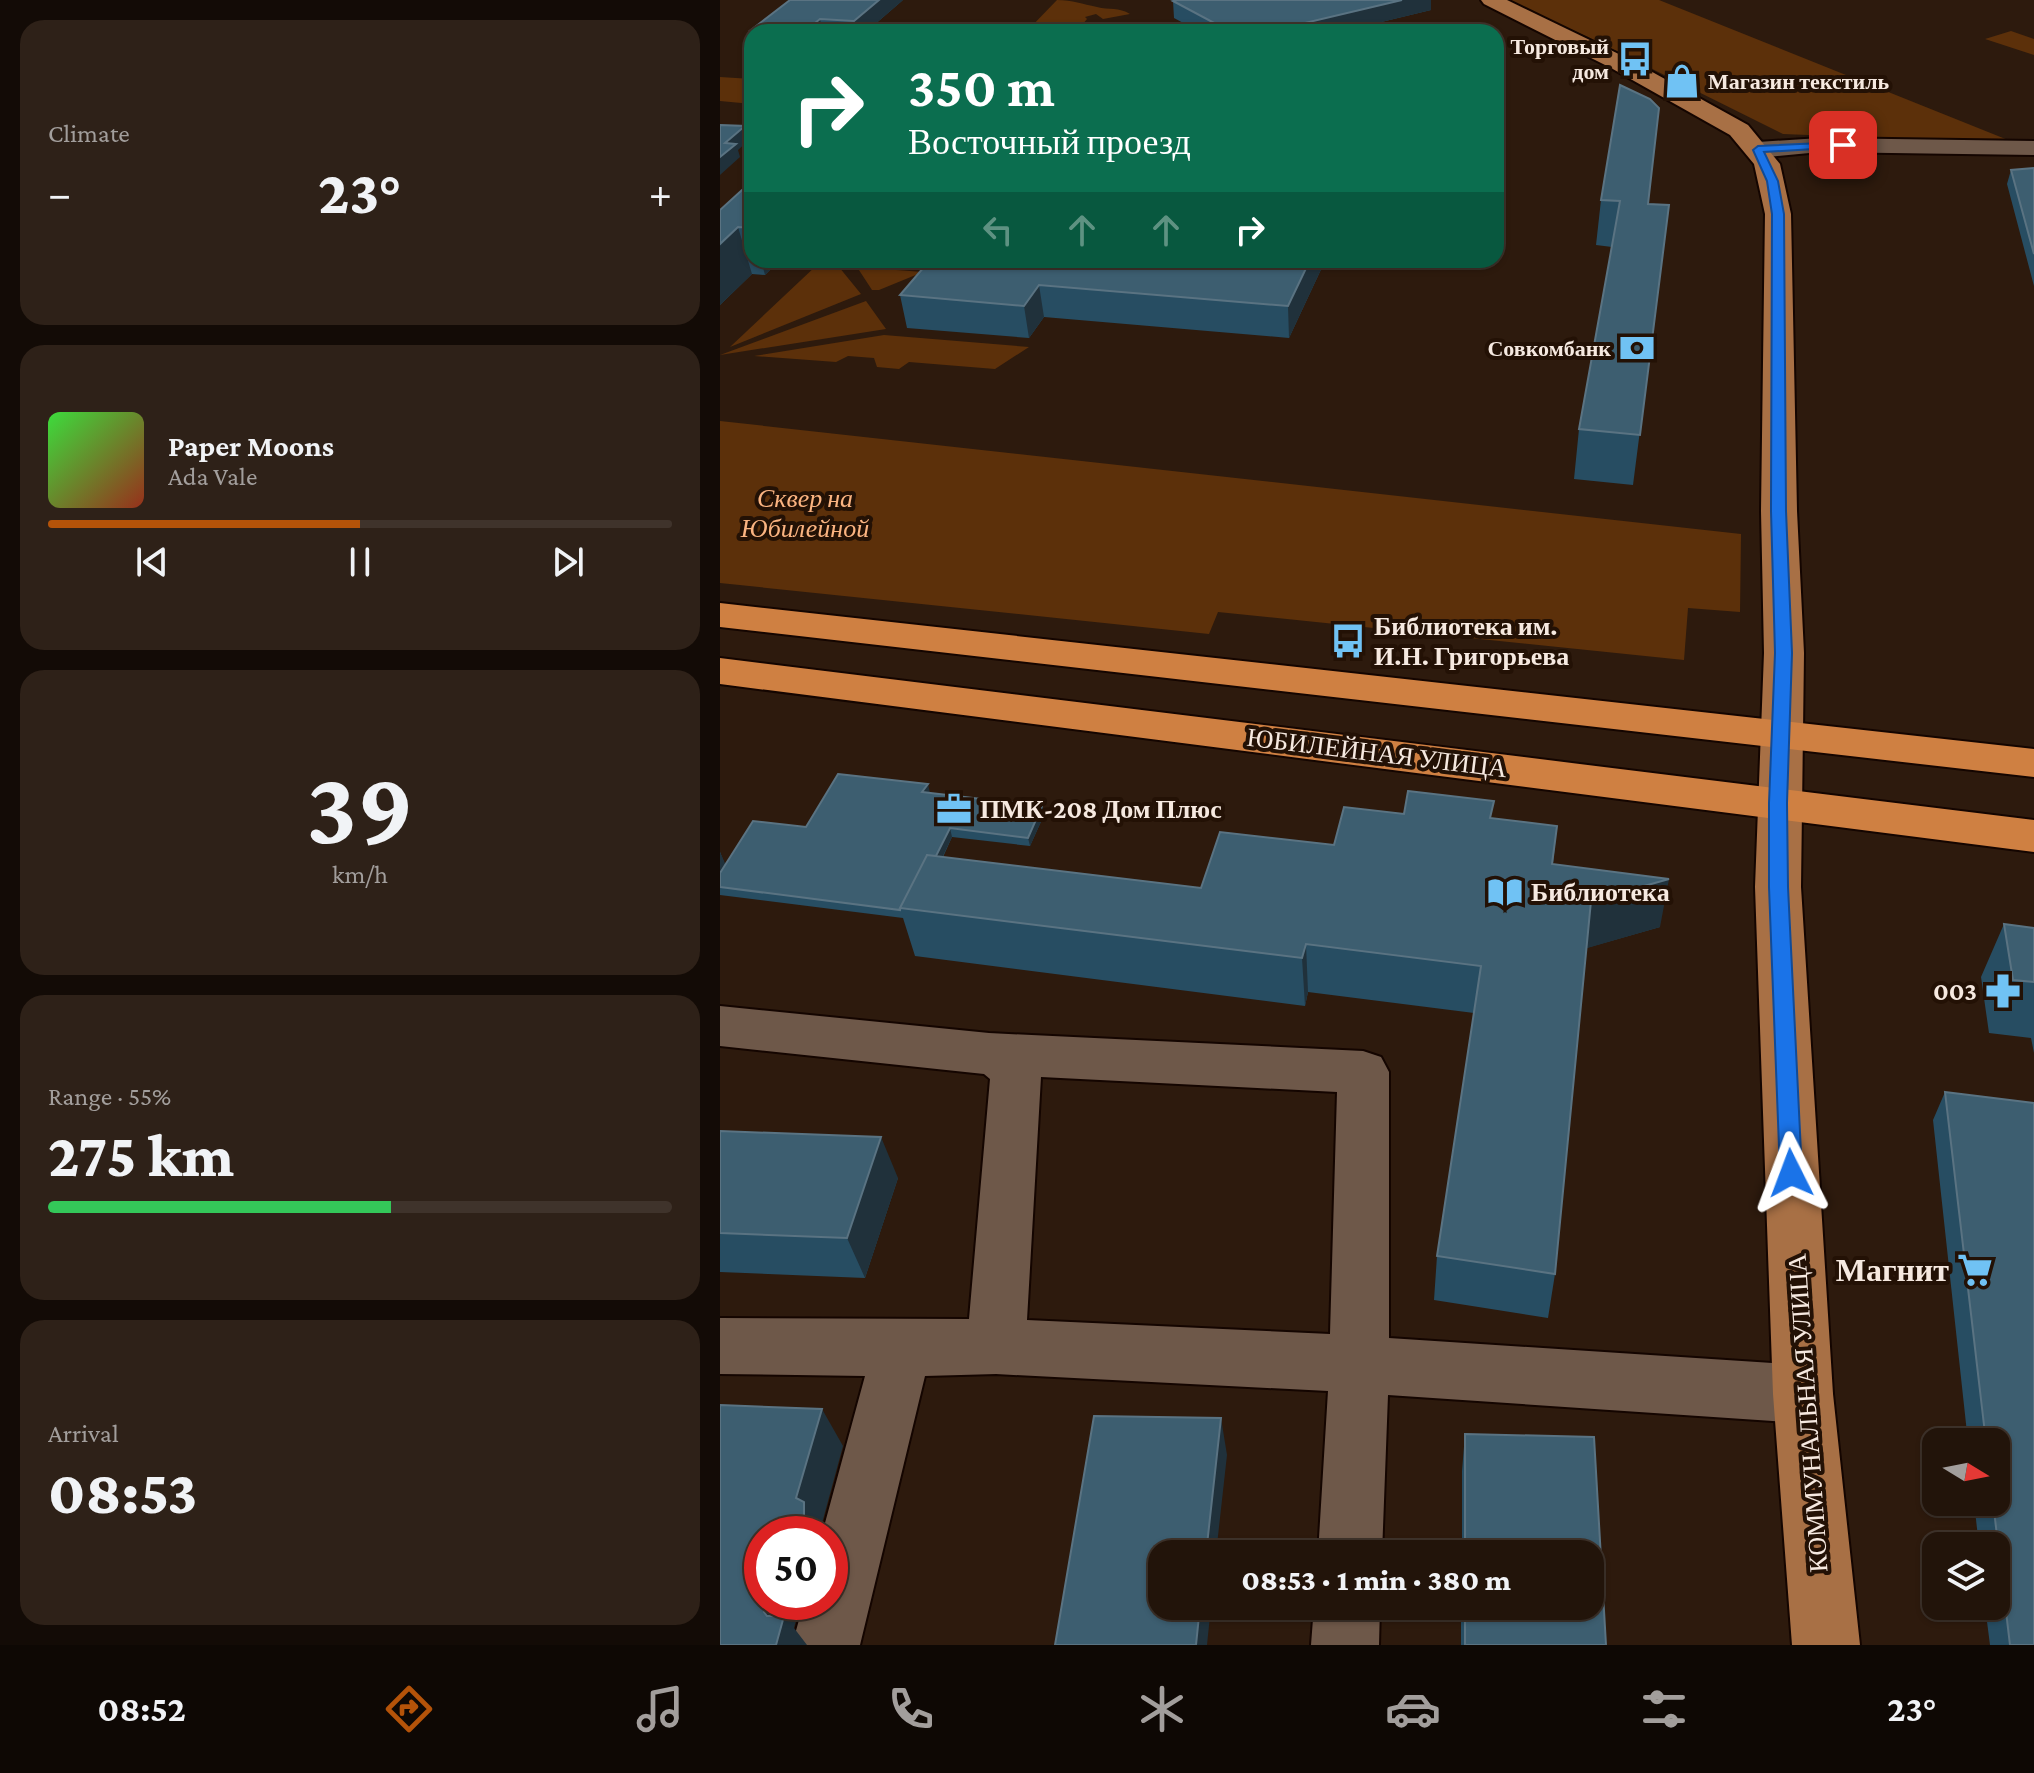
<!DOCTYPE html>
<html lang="en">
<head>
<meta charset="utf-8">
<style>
	:root { --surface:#22140a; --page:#2e2118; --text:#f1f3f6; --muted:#a29e9c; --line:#3f332b; --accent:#b45309 }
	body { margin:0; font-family:"Crimson Pro",serif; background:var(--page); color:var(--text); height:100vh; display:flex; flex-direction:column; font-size:30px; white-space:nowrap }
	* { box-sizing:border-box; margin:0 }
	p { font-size:26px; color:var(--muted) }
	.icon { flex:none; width:44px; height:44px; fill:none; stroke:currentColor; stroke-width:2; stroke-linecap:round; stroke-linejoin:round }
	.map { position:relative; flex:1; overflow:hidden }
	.sheet { display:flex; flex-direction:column; gap:20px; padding:20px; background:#130b06; width:720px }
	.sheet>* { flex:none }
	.top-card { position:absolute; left:24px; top:24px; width:760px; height:244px; border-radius:24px; box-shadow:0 2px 6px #0004,0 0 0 2px var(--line); background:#0b6e4f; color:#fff; overflow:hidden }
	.needle { width:52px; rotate:100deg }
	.controls { position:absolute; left:1202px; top:1428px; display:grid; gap:16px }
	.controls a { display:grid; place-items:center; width:88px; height:88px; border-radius:16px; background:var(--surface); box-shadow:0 2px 6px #0004,0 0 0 2px var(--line); font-size:40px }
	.speed { position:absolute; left:24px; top:1516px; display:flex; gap:16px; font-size:40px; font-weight:700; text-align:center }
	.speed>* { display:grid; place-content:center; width:104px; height:104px; border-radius:50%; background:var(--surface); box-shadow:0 2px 6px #0004,0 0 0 2px var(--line); line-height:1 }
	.speed .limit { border:12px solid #d22; background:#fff; color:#111 }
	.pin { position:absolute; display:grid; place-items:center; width:68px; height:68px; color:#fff; margin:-34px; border-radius:16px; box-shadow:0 4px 12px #0006 }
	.me { position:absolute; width:88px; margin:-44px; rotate:357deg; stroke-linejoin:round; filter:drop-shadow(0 0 6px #0008) }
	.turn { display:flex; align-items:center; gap:28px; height:168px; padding:0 32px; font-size:36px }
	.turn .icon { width:104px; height:104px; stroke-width:2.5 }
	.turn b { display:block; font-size:56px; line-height:68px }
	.lanes { display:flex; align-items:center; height:76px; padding:0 32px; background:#0003; justify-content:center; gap:40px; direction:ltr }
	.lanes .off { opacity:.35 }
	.big { font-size:60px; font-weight:800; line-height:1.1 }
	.sheet .tile { flex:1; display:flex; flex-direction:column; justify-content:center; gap:12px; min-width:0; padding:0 28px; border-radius:24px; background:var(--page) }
	.sheet .dial { align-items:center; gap:0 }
	.dial b { font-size:104px; line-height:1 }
	.song { display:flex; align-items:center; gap:24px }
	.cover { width:96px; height:96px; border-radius:12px; background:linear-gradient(135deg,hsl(120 70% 55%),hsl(10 70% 35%)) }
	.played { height:8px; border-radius:4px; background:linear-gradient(90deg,var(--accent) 50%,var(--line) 50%) }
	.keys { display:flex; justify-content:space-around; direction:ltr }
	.heat { display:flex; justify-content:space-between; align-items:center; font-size:44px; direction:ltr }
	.charge { height:12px; border-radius:6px; background:linear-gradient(90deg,#34c759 55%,var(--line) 0) }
	.trip { position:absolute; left:428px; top:1540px; width:456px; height:80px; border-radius:24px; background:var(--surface); box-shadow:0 2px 6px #0004,0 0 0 2px var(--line); font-weight:800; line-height:80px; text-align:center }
	.tabs { display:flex; height:128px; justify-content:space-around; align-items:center; background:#0e0804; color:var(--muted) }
	.tabs .icon { width:56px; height:56px }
	.tabs .selected { color:var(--accent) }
	.tabs b { font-size:36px; color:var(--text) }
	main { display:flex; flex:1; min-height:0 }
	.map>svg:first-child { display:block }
	.green { fill:#5c300a }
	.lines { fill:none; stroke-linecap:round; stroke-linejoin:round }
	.minor-casing { stroke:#140500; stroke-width:4 }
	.major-casing { stroke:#140500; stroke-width:4 }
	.highway-casing { stroke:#140500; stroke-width:4 }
	.minor { fill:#6e5849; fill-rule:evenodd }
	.major { fill:#a87045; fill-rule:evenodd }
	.highway { fill:#cf8042; fill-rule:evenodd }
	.wall { fill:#274d62 }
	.shaded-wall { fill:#20313b }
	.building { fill:#3d5e70; stroke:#5a7382; stroke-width:2 }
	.route { fill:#1a73e8; stroke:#114b97; stroke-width:2 }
	.labels { text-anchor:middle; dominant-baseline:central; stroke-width:8; stroke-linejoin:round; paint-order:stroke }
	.far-poi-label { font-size:22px; font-weight:bold; fill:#f6e9e0; stroke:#231105; text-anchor:end }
	.park-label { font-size:26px; font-style:italic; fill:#fbb481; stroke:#231105 }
	.poi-label { font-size:26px; font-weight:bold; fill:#f6e9e0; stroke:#231105; text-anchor:start }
	.street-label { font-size:26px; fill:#f6e9e0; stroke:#231105 }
	.near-poi-label { font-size:32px; font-weight:bold; fill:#f6e9e0; stroke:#231105; text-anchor:end }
</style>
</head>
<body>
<main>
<section class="sheet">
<div class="tile"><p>Climate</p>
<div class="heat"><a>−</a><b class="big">23°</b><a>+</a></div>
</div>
<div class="tile">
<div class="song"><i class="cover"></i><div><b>Paper Moons</b><p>Ada Vale</p></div></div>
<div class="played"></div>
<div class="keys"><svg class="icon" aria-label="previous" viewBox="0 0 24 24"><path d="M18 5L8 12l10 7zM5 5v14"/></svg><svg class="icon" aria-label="pause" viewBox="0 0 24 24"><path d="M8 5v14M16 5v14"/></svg><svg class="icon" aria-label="next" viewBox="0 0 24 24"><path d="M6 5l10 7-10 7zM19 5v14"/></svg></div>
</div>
<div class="tile dial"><b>39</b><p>km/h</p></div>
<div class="tile"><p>Range · 55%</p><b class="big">275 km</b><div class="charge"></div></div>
<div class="tile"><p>Arrival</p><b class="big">08:53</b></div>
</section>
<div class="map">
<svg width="1314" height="1645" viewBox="0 0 1314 1645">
	<rect width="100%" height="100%" fill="#2d1a0d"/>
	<path class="green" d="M 337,0 C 353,0 362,4 377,7 C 389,10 399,7 410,14 L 383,19 L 376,14 L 365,17 L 367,19 L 356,32 L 306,32 Z
		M 785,0 L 939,0 L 1288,140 L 1264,142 L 1063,134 L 868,37 Z
		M 1291,31 L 1314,39 L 1314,55 L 1265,39 Z
		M 0,77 L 32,79 L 32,104 L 0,101 Z
		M 97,265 L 119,267 L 141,294 L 10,347 Z
		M 137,267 L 203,272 L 159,290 L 152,290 Z
		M 146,301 L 166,329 L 0,355 Z
		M 164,335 L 309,347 L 275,369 L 189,362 L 179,369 L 157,367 L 154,358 L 128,356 L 116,362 L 34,356 Z
		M 0,421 L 1021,534 L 1020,612 L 968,608 L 964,660 L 498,612 L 489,634 L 0,583 Z"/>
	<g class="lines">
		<g class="minor-casing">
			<path id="minor" d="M 1100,138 L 1314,141 L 1314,155 L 1100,152 L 1038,158 L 1029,155 L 1025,150 L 1029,145 L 1038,142 Z
				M 0,1006 L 269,1033 L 643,1051 L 661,1057 L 669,1072 L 669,1338 L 1083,1365 L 1104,1373 L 1113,1394 L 1104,1415 L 1083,1423 L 668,1395 L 662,1554 L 598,1554 L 608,1391 L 276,1374 L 205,1376 L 140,1645 L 72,1645 L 84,1602 L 110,1602 L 110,1534 L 102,1534 L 145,1376 L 0,1374 L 0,1318 L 249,1319 L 270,1079 L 264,1074 L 0,1046 ZM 321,1077 L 617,1092 L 610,1334 L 307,1320 Z
				M 594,1606 L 660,1606 L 659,1645 L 591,1645 Z"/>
		</g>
		<g class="major-casing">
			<path id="major" d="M 761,0 L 787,0 L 907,58 L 1028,125 L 1060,164 L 1071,214 L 1077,511 L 1084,653 L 1081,887 L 1113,1394 L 1140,1645 L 1072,1645 L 1053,1394 L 1035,887 L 1044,653 L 1041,511 L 1045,214 L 1034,164 L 1010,135 L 891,68 L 764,4 Z"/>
		</g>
		<g class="highway-casing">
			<path id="highway" d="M 0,603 L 1314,749 L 1314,777 L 0,627 Z
				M 0,658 L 1314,820 L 1314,852 L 0,684 Z"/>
		</g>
		<use href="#minor" class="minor"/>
		<use href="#major" class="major"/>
		<use href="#highway" class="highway"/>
	</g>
	<path class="wall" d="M 183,0 L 146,32 L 32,32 L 32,35 L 31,30 Z
		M 453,1 L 711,10 L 620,32 L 480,32 L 454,18 Z
		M 1314,168 L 1314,286 L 1287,184 L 1291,170 Z
		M 32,191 L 32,260 L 60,260 L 45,275 L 32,274 L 0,305 L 0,210 Z
		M 881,200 L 949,205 L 913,485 L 854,479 L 859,429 L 892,247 L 876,245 Z
		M 210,260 L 689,260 L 686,268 L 605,261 L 569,338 L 324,317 L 309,338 L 187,328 L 180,295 Z
		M 210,793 L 322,806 L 324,815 L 310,846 L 232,837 L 223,857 L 481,888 L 614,845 L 684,814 L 773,819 L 837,826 L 833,864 L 940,927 L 866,948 L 835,1274 L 828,1318 L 714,1300 L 717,1256 L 754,1013 L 588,992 L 585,1006 L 195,956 L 183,918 L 0,895 L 0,852 L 5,865 L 86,827 Z
		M 1284,924 L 1314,928 L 1314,1053 L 1311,1038 L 1269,1033 L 1261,977 Z
		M 1225,1092 L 1314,1645 L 1270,1645 L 1265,1606 L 1276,1606 L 1276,1546 L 1259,1546 L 1254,1502 L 1276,1502 L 1276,1442 L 1248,1442 L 1213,1120 Z
		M 0,1131 L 178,1178 L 145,1278 L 0,1272 Z
		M 745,1434 L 874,1437 L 886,1645 L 741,1645 L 741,1606 L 870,1606 L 870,1554 L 742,1554 L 742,1471 Z"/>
	<path class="shaded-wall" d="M 159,0 L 183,0 L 146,32 L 136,32 L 134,21 Z
		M 682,0 L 711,0 L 711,10 L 620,32 L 547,32 Z
		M 100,19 L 103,32 L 84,32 Z
		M 25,126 L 29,140 L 18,150 L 20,157 L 0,175 L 0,157 L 5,143 Z
		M 18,227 L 32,274 L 0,305 L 0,244 Z
		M 41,260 L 60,260 L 45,275 Z
		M 590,260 L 605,260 L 605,261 L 569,338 L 568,306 Z
		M 319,285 L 324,317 L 309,338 L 304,306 Z
		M 208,784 L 210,793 L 202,792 Z
		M 322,806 L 324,815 L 310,846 L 308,838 Z
		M 230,828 L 232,837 L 197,910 L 190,909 Z
		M 0,852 L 9,872 L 0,885 Z
		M 949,879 L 940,927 L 864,949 L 871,901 Z
		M 586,944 L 588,992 L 585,1006 L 582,958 Z
		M 161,1137 L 178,1178 L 145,1278 L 127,1238 Z
		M 102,1409 L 123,1446 L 101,1527 L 105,1534 L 84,1534 L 76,1498 Z
		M 501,1418 L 507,1455 L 496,1554 L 486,1554 Z
		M 47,1602 L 81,1602 L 74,1628 L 87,1645 L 56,1645 L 44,1612 Z
		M 480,1606 L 491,1606 L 487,1645 L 476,1645 Z"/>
	<path class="building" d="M 70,0 L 159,0 L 134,21 L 100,19 L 84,32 L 31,30 Z
		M 457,0 L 682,0 L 547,32 L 511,32 L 453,1 Z
		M 900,85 L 930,99 L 939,108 L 928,204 L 949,205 L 920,435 L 859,429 L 900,201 L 881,200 Z
		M 0,125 L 25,126 L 5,143 L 16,144 L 0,157 Z
		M 1314,168 L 1314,254 L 1291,170 Z
		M 22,190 L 32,191 L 32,228 L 18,227 L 0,244 L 0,210 Z
		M 210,260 L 590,260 L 568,306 L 319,285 L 304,306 L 180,295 Z
		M 118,774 L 208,784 L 202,792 L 322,806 L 308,838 L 230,828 L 216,856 L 207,855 L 180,908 L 180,910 L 0,887 L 0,873 L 33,821 L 86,827 Z
		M 688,791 L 774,801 L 770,818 L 837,826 L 832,864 L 949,879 L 871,901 L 835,1274 L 717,1256 L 761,966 L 586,944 L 582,958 L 180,908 L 207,855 L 481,888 L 500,832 L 614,845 L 624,807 L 684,814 Z
		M 1284,924 L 1314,928 L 1314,982 L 1293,980 Z
		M 1225,1092 L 1314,1103 L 1314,1645 L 1290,1645 L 1273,1502 L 1276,1502 L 1276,1442 L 1266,1442 Z
		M 0,1131 L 161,1137 L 127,1238 L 0,1233 Z
		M 0,1405 L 102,1409 L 76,1498 L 84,1502 L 84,1534 L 42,1534 L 42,1602 L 47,1602 L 44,1612 L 47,1616 L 64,1616 L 56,1645 L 0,1645 Z
		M 374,1416 L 501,1418 L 486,1554 L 442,1554 L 442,1606 L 480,1606 L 476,1645 L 335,1645 Z
		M 745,1434 L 874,1437 L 886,1645 L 745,1645 L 745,1606 L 870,1606 L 870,1554 L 745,1554 Z"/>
	<path class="route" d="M 1123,142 L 1128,145 L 1126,147 L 1044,152 L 1058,181 L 1064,214 L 1066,511 L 1072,653 L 1067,803 L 1068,887 L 1082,1173 L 1079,1179 L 1071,1182 L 1063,1179 L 1060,1173 L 1049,887 L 1049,803 L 1055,653 L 1051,511 L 1052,214 L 1047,181 L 1033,150 L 1038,146 Z"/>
	<defs>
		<g id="bus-bare" transform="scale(2.76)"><path d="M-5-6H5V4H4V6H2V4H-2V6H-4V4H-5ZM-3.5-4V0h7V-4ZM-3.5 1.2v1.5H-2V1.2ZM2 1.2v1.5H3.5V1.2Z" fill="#70c2f4" stroke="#231105" stroke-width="2.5" paint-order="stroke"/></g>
		<g id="shop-bare" transform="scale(2.76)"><path d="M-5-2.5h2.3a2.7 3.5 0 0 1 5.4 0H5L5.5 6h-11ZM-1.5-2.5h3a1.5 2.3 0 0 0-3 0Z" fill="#70c2f4" stroke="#231105" stroke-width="2.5" paint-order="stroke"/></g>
		<g id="bank-bare" transform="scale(2.76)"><path d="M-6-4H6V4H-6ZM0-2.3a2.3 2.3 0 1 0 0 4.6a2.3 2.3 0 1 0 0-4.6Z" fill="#70c2f4" stroke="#231105" stroke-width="2.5" paint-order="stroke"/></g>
		<g id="office-bare" transform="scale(2.76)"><path d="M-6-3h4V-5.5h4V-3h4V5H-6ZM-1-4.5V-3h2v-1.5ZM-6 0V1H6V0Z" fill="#70c2f4" stroke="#231105" stroke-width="2.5" paint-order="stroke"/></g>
		<g id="library-bare" transform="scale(2.76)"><path d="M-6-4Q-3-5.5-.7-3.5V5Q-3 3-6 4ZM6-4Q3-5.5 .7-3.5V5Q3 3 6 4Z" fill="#70c2f4" stroke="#231105" stroke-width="2.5" paint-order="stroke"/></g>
		<g id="pharmacy-bare" transform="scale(2.76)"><path d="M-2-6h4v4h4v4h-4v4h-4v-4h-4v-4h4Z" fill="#70c2f4" stroke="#231105" stroke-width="2.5" paint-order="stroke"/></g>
		<g id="supermarket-bare" transform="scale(2.76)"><path d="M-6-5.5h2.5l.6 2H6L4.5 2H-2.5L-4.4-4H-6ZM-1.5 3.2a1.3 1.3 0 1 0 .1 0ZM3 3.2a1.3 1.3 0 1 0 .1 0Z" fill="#70c2f4" stroke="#231105" stroke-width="2.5" paint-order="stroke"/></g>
	</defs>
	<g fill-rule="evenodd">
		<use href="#bus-bare" x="915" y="59"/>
		<use href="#shop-bare" x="962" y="81"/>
		<use href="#bank-bare" x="917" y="348"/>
		<use href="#bus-bare" x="628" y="641"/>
		<use href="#office-bare" x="234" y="809"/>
		<use href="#library-bare" x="785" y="892"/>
		<use href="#pharmacy-bare" x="1283" y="991"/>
		<use href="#supermarket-bare" x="1255" y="1270"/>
	</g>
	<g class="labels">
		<g class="far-poi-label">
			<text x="889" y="46">Торговый<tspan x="889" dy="25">дом</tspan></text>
			<text x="988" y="81" text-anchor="start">Магазин текстиль</text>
			<text x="891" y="348">Совкомбанк</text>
		</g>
		<g class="park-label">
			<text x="85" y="498">Сквер на<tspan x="85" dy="30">Юбилейной</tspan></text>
		</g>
		<g class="poi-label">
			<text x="654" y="626">Библиотека им.<tspan x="654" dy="30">И.Н. Григорьева</tspan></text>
			<text x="260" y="809">ПМК-208 Дом Плюс</text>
			<text x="811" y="892">Библиотека</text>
			<text x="1257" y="991" text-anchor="end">003</text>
		</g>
		<g class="street-label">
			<text transform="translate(657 753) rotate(7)">ЮБИЛЕЙНАЯ УЛИЦА</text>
			<text transform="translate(1088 1413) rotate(-94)">КОММУНАЛЬНАЯ УЛИЦА</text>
		</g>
		<g class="near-poi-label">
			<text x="1229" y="1270">Магнит</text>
		</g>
	</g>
</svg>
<div class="controls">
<a><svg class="needle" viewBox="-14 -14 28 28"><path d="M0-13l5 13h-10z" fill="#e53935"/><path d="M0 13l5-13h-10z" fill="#a29e9c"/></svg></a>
<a><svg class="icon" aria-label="layers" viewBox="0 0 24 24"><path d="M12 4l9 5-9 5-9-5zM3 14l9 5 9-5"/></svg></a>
</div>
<div class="speed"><div class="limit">50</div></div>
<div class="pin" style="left:1123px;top:145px;background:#d93025"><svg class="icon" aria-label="arrive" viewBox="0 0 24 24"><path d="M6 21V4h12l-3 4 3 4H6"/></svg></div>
<svg class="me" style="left:1071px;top:1173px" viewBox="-20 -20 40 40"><path d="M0-17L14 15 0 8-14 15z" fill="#1a73e8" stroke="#fff" stroke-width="4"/></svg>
<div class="trip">08:53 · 1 min · 380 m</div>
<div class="top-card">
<div class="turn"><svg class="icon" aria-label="right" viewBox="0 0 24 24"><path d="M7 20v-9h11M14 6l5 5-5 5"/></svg><div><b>350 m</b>Восточный проезд</div></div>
<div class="lanes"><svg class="icon off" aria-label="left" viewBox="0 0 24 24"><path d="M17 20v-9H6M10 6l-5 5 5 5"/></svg><svg class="icon off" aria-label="ahead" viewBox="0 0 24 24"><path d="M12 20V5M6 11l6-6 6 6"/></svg><svg class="icon off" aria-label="ahead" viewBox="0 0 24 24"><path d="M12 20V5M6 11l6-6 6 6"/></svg><svg class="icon" aria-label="right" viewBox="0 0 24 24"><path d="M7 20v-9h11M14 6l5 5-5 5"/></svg></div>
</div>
</div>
</main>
<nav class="tabs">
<b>08:52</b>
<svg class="icon selected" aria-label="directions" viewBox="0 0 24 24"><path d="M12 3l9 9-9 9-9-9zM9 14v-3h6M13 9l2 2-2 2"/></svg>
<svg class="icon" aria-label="music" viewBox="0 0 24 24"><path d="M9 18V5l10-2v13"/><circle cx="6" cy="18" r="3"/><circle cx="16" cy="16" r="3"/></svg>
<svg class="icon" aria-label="phone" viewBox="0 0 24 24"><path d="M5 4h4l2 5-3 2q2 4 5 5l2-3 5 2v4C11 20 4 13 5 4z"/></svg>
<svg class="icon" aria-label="climate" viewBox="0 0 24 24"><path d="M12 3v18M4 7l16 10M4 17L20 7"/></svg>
<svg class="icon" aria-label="car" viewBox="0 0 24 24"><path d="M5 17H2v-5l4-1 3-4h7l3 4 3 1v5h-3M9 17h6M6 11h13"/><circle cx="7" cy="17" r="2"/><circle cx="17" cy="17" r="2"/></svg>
<svg class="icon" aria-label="filters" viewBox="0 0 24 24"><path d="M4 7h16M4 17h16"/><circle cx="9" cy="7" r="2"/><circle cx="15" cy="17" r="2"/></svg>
<b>23°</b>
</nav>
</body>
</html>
